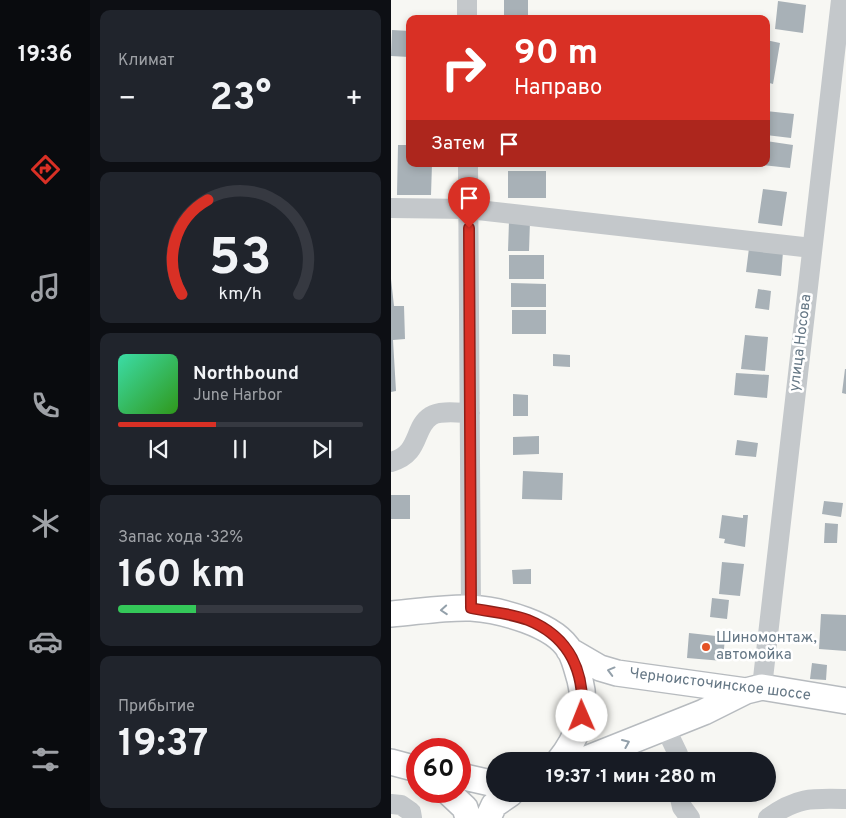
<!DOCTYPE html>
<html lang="ru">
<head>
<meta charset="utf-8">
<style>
	:root { --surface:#171b24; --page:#20242c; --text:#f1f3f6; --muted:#9ea1a6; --line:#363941; --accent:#d93025 }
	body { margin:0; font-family:Overpass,sans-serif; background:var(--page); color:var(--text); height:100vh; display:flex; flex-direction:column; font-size:19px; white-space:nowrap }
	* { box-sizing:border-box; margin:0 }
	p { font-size:16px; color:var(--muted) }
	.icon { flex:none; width:28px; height:28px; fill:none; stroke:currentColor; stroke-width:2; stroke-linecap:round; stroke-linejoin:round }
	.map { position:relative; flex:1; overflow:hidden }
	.details { display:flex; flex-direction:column; gap:10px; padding:10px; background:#0d0f14; width:301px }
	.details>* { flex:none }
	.hud { position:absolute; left:15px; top:15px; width:364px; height:152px; border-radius:10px; box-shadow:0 2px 8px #0003; background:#d93025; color:#fff; overflow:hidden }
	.speed { position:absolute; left:15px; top:738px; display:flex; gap:10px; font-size:25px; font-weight:700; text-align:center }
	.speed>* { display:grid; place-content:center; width:65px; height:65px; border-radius:50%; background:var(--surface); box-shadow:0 2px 8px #0003; line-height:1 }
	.speed .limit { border:8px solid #d22; background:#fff; color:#111 }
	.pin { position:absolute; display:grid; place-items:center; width:42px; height:42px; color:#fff; margin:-51px -21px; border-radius:50% 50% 50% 0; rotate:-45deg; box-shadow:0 0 5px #0007 }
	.pin .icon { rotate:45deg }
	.me { position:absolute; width:55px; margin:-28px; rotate:359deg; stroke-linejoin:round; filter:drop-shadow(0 0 4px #0008) }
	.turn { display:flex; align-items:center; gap:18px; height:105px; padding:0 25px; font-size:22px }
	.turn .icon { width:65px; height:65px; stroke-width:2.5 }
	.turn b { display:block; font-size:35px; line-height:42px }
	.then { display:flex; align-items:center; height:48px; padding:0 25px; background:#0003; gap:10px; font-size:19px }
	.big { font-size:38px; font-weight:700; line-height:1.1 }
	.details .tile { flex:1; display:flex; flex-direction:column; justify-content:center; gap:8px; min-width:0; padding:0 18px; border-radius:10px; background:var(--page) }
	.details .dial { align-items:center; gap:0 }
	.dial svg { height:130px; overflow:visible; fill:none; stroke:var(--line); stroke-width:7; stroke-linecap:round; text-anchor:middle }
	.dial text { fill:var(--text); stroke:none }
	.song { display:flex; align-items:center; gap:15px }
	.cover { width:60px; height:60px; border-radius:8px; background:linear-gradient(135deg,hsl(160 70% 55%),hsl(110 70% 35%)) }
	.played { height:5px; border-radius:2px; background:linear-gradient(90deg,var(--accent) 40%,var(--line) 40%) }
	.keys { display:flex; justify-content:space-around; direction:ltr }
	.heat { display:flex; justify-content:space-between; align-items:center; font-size:28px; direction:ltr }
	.charge { height:8px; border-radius:4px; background:linear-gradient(90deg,#34c759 32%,var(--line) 0) }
	.trip { position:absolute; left:95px; top:752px; width:290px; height:50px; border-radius:25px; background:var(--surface); box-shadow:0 2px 8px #0003; font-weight:700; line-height:50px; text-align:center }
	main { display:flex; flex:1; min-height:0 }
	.tabs { display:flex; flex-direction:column; width:90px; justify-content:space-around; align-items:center; background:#090b0e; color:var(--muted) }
	.tabs .icon { width:35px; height:35px }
	.tabs .on { color:var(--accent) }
	.tabs b { font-size:22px; color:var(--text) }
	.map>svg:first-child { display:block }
	.building { fill:#a8b1b7 }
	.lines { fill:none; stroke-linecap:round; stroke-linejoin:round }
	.major-casing { stroke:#b7bbbf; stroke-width:28 }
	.minor { stroke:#c4c8cb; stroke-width:20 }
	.major { stroke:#fff; stroke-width:25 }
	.oneway { stroke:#93a0aa }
	.route-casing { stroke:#8d1f18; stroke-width:12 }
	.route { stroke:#d93025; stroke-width:9 }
	.poi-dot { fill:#e45226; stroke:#fff; stroke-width:2 }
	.labels { text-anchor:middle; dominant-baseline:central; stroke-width:5; stroke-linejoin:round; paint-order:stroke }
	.street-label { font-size:15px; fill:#657785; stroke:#fff }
	.poi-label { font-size:15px; fill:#657785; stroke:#fff; text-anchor:start }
</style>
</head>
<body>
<main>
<nav class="tabs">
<b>19:36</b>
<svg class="icon on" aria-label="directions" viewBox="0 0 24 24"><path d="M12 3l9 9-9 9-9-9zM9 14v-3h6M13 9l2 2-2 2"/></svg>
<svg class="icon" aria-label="music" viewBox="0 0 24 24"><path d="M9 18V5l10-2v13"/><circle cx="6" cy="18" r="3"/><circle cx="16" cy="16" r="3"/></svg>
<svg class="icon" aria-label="phone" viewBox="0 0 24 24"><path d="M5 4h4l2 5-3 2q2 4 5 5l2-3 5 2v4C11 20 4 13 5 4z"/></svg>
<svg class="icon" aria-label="climate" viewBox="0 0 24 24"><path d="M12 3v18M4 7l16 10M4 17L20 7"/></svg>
<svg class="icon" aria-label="car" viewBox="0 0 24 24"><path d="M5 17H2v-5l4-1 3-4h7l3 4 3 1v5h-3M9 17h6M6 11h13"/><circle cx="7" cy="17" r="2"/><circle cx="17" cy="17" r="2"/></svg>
<svg class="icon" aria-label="filters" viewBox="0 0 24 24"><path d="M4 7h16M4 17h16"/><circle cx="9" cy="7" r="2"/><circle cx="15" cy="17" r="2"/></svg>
</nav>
<section class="details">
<div class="tile"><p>Климат</p>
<div class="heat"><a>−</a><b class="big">23°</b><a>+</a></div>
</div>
<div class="tile dial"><svg viewBox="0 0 100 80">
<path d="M14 69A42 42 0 1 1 86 69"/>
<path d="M14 69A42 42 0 0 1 30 11" stroke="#d93025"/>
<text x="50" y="56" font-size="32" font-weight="700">53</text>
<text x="50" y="72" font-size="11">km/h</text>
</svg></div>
<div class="tile">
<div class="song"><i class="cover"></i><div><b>Northbound</b><p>June Harbor</p></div></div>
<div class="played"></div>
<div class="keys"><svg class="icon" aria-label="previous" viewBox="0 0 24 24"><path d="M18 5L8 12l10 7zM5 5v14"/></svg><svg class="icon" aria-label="pause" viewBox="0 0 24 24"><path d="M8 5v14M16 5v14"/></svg><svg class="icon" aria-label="next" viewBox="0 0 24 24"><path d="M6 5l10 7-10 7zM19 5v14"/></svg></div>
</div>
<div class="tile"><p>Запас хода · 32%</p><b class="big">160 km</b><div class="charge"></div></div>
<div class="tile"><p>Прибытие</p><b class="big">19:37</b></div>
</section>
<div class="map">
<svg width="455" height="818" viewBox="0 0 455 818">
	<rect width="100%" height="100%" fill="#f7f7f3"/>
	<path class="building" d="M 113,0 L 137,0 L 137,16 L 113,16 Z
		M 387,1 L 415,5 L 412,33 L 384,29 Z
		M 1,30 L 19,31 L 18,57 L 0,56 Z
		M 375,40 L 389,43 L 382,84 L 375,82 Z
		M 375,111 L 403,114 L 400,138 L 375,135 Z
		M 375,141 L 402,145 L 399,168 L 371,165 L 375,164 Z
		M 7,145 L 19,145 L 19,164 L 41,164 L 40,195 L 6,195 Z
		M 117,171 L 155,171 L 155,198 L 117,198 Z
		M 372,189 L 396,192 L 391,226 L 367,223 Z
		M 118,221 L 139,221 L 138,251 L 117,251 Z
		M 358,248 L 392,252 L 390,276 L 355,272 Z
		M 118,255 L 153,255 L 153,279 L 118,279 Z
		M 0,279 L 3,306 L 13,306 L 14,339 L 2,340 L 5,391 L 0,392 Z
		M 120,283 L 155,284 L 155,307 L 120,307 Z
		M 367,289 L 380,291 L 378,310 L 364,308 Z
		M 121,310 L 155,310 L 155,334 L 121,334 Z
		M 354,335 L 377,337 L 374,371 L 350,369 Z
		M 162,354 L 179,355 L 179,367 L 162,366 Z
		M 454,369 L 455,369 L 455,394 L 451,393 Z
		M 345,373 L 378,375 L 376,398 L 343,395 Z
		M 122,394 L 137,395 L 137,416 L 122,416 Z
		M 148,436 L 148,454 L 122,455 L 122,437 Z
		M 346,440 L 367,443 L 365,457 L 344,455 Z
		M 132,471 L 172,473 L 171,500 L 131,499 Z
		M 0,495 L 19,495 L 19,519 L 0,519 Z
		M 433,501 L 452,503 L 450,517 L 431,514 Z
		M 331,515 L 352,518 L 352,515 L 357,515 L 354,547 L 333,543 L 334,539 L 328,538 Z
		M 434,523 L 447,524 L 446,543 L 433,543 Z
		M 331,562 L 353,564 L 349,596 L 328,594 Z
		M 140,569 L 140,584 L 122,584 L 121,570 Z
		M 321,598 L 338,600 L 336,619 L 319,617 Z
		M 430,614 L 455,615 L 455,651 L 428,649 Z
		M 298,633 L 334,637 L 332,661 L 296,658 Z
		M 421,663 L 436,665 L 435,680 L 419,679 Z"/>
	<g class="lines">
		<g class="major-casing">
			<path id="major" d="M 0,614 C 26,612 54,607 80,608 C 109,610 164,624 179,651 C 184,660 186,670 189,680 C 197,711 187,737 168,761
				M 178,650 L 209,668 L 226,673 L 355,691 L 371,687 L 455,701
				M 190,761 L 313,712 L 355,691
				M 0,762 L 26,769
				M 69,776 L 104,784
				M 56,791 L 74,808 L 77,818
				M 97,818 L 103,805 L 119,794"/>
		</g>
		<path class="minor" d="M 76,0 L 76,19
			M 77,164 L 80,608
			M 0,208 L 78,209 L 421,248
			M 0,462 C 30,454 22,427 40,416 C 49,410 69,413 79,413
			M 371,687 L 450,0
			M 274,727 L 287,754 L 287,761
			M 288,794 L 291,807 L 299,818
			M 0,804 L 10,805 L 20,812 L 21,818
			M 377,818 C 406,797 421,798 455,799"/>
		<use href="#major" class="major"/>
	</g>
	<defs><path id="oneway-chevron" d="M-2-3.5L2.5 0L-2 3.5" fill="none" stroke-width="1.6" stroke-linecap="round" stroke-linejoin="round" transform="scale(1.25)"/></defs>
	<g class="oneway">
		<use href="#oneway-chevron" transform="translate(53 610) rotate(176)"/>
		<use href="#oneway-chevron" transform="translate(220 671) rotate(-165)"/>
		<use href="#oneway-chevron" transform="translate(235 743) rotate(-23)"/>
	</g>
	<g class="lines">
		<g class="route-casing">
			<path id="route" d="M 78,228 L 80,608 C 99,612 119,613 137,620 C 179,637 194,672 191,716"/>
		</g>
		<use href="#route" class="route"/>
	</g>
	<circle class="poi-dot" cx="315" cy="647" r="5"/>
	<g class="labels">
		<g class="street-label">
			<text transform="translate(410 343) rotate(-83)">улица Носова</text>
			<text transform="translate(329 685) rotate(7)">Черноисточинское шоссе</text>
		</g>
		<g class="poi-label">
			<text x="325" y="638">Шиномонтаж,<tspan x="325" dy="17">автомойка</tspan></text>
		</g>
	</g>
</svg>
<div class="speed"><div class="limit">60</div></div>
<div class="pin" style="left:78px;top:228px;background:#d93025"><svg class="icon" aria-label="arrive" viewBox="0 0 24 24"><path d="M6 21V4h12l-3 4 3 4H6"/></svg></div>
<svg class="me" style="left:191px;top:716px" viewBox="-20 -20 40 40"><circle r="19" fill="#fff"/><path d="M0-13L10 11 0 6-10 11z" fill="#d93025"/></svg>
<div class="trip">19:37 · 1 мин · 280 m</div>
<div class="hud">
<div class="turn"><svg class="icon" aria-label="right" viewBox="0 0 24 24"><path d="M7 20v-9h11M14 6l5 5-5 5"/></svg><div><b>90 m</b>Направо</div></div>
<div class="then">Затем<svg class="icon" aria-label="arrive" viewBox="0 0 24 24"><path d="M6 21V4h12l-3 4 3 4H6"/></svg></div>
</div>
</div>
</main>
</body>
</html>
